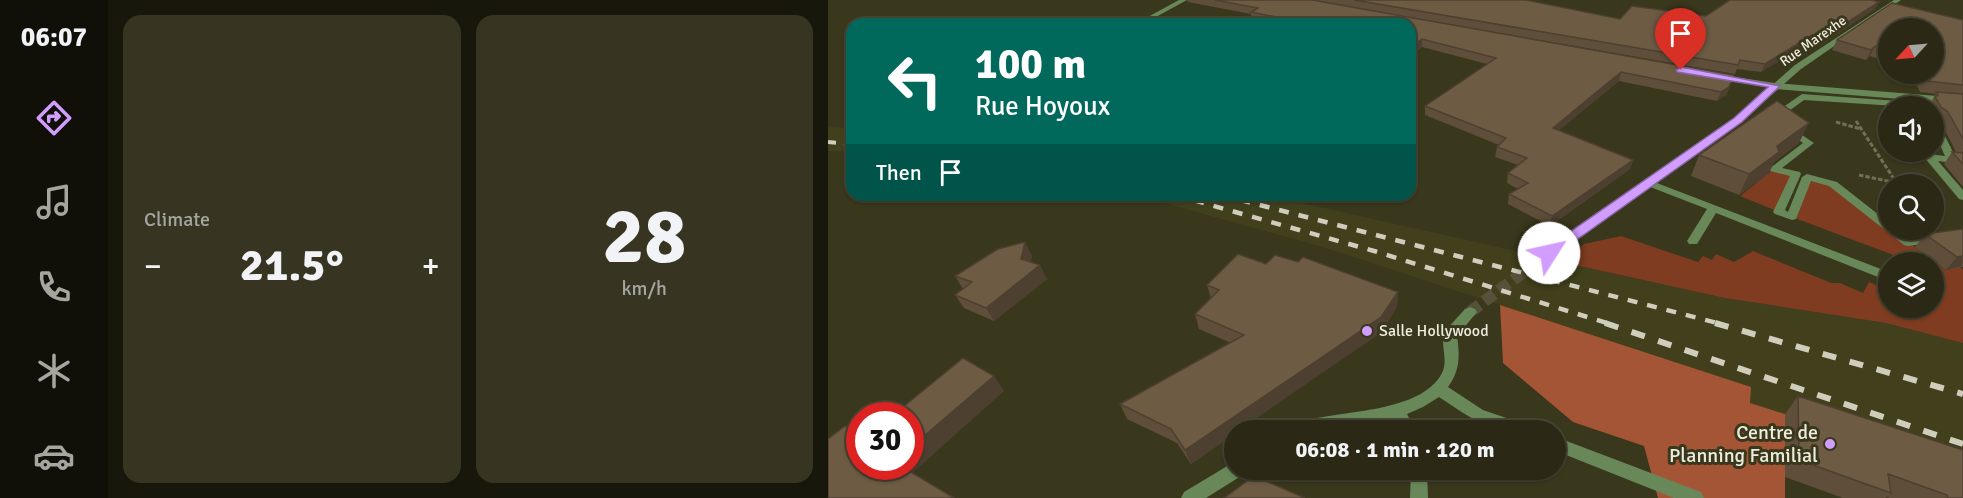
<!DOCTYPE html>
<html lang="en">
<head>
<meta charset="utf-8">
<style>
	:root { --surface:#2b2915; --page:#373522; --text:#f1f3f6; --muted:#a6a6a0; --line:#474534; --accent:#d19dfe }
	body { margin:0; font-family:Signika,sans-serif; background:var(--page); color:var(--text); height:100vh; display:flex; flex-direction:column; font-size:22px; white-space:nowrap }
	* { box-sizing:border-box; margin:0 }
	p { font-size:20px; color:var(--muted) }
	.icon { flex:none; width:33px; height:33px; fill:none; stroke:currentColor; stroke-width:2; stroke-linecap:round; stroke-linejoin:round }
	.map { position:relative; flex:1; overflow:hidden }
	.drawer { display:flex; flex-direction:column; gap:15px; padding:15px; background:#18170c; width:720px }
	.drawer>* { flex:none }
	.hud { position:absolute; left:18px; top:18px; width:570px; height:183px; border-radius:18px; box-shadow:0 2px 4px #0004,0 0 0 2px var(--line); background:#00695c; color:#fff; overflow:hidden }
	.needle { width:39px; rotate:244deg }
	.fabs { position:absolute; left:1050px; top:18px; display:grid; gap:12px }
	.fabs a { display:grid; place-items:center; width:66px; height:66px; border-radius:50%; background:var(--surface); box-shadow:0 2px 4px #0004,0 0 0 2px var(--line); font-size:30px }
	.speed { position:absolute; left:18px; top:402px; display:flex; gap:12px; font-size:30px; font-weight:700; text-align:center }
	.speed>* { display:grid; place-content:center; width:78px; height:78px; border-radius:50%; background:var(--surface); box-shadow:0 2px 4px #0004,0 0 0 2px var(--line); line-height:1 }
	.speed .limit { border:9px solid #d22; background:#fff; color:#111 }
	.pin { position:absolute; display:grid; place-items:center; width:51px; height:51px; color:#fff; margin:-62px -26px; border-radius:50% 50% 50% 0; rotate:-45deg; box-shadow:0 0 6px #0007 }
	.pin .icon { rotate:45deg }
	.me { position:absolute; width:66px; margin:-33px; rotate:55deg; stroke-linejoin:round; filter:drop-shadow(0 0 4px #0008) }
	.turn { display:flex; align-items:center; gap:21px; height:126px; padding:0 30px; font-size:27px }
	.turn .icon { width:78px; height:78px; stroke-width:2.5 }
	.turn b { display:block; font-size:42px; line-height:51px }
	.then { display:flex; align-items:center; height:57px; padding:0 30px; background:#0003; gap:12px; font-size:22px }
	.big { font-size:45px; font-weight:700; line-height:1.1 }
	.drawer .card { flex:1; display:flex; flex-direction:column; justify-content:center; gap:9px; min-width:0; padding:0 21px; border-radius:18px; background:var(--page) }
	.drawer .dial { align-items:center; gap:0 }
	.dial b { font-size:78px; line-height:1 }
	.heat { display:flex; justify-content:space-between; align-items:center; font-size:33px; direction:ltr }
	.drawer .tiles { flex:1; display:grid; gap:15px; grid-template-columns:repeat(2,1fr) }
	.trip { position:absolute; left:396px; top:420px; width:342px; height:60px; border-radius:30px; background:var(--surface); box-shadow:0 2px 4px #0004,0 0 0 2px var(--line); font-weight:700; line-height:60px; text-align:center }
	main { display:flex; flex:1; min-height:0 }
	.dock { display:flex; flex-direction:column; width:108px; justify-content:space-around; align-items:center; background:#111008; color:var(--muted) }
	.dock .icon { width:42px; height:42px }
	.dock .selected { color:var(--accent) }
	.dock b { font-size:27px; color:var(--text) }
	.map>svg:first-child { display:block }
	.built { fill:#423f1c }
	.green { fill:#7f3c20 }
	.forest { fill:#a35535 }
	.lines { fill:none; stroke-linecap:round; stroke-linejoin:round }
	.minor-tunnel { stroke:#545239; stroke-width:12; stroke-dasharray:12 6; stroke-linecap:butt }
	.path-far1 { stroke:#716f57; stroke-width:3; stroke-dasharray:4.5 2; stroke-linecap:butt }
	.path { stroke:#716f57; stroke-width:4.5; stroke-dasharray:8 4; stroke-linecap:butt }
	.service { fill:#688859; fill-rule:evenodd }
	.pedestrian { fill:#688859; fill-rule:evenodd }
	.minor { fill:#688859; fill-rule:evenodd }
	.tertiary { fill:#688859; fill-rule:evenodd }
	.rail-far2 { stroke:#cfcebc; stroke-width:4; stroke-dasharray:8 8; stroke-linecap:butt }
	.rail-far1 { stroke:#cfcebc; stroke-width:4.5; stroke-dasharray:10 10; stroke-linecap:butt }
	.rail { stroke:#cfcebc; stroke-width:6; stroke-dasharray:14 14; stroke-linecap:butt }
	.wall { fill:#5f4e3a }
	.shaded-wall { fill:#4d4030 }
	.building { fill:#6e5b44; stroke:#4d4030; stroke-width:1.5 }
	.route { fill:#d19dfe; stroke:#8866a5; stroke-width:1.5 }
	.poi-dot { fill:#d19dfe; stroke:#39371c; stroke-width:2 }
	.labels { text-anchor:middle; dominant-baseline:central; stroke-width:6; stroke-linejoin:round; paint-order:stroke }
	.far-street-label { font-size:14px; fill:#edecdc; stroke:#39371c }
	.poi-label { font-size:16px; fill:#edecdc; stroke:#39371c; text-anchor:start }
	.near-poi-label { font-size:20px; fill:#edecdc; stroke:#39371c; text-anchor:end }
</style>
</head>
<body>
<main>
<nav class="dock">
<b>06:07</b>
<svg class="icon selected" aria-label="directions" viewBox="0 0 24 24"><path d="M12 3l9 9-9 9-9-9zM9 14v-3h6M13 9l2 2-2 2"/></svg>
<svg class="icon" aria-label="music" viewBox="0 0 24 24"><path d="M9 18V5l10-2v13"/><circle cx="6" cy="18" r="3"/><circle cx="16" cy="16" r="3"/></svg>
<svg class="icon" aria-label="phone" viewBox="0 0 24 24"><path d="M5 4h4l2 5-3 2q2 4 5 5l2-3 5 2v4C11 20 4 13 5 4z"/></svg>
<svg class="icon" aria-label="climate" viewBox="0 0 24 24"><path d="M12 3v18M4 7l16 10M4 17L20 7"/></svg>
<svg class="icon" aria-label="car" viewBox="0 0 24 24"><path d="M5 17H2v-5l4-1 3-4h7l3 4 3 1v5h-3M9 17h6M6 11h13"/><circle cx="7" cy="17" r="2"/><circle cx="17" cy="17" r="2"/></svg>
</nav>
<section class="drawer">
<div class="tiles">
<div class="card"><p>Climate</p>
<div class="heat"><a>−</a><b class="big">21.5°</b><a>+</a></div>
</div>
<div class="card dial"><b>28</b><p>km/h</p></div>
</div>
</section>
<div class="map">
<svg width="1135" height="498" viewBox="0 0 1135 498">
	<rect width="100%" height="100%" fill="#39371c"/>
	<path class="built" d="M 0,127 L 24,128 L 24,152 L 0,151 Z
		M 308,195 L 439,195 L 897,298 L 1058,323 L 1135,343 L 1135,473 L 922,403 L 922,387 L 498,248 Z"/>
	<path class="green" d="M 946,169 L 968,174 L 951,212 L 912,196 Z
		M 979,177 L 1005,184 L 1060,227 L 1060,230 L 1064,230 L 1118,270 L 1132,267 L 1135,270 L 1135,343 L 1058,323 L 897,298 L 734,262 L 756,244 L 793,236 L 870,262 L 875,256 L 884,260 L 888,254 L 906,262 L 925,251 L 1003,283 L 1012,283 L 1035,293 L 1041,282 L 1060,290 L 1060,308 L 1106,308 L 1106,262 L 1084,262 L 964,217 Z"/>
	<path class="forest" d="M 672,305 L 923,387 L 922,403 L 957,414 L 957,498 L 830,498 L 816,446 L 745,422 L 675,363 Z"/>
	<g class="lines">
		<path class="minor-tunnel" d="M 642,312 L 721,253"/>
		<path class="path-far1" d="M 1028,121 L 1068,182
			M 1008,122 L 1033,129
			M 1031,175 L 1069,183"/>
		<path class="path" d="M 536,470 L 556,470"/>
		<path class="service" d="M 351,0 L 359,0 L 315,24 L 307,24 Z
			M 821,180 L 1058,271 L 1060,274 L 1058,277 L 1050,277 L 888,213 L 869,244 L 861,244 L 859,241 L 879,209 L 817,185 L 816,183 L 817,181 Z"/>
		<path class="pedestrian" d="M 974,94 L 1097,103 L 1101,106 L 1068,106 L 976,100 L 950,119 L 944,119 L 944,115 Z
			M 1106,121 L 1111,124 L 1129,160 L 1124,163 L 1110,161 L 1135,190 L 1135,200 L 1131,199 L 1096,157 L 1101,154 L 1117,156 L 1106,132 Z
			M 962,127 L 986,143 L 954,168 L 972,172 L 973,174 L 957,210 L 960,212 L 974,177 L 979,174 L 1009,182 L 1060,222 L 1060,230 L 1071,230 L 1082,238 L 1135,231 L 1135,239 L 1080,246 L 1076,245 L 1001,186 L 983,181 L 968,219 L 964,220 L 947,214 L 945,212 L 962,176 L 942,171 L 941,169 L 975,143 L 959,132 L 959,128 Z"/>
		<path class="minor" d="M 1066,0 L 1073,0 L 973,69 L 913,122 L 725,256 L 717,256 L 715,253 L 717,250 L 907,118 L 967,65 Z
			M 642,307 L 647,309 L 649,312 L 629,336 C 632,356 632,371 620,387 L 655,410 L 699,425 L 701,430 C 658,430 645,420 611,397 L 595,407 L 579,414 L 587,430 L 571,430 L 565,418 L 493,430 L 462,430 L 464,425 L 476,421 C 515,410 593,413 614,373 C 621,359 611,343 617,331 L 637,309 Z
			M 728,437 L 873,492 L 876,498 L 846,498 L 728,451 Z
			M 406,462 L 406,470 L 415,470 L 413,476 L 378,498 L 353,498 L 356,492 Z
			M 583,470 L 599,470 L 600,498 L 582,498 Z"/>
		<path class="tertiary" d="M 886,74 L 947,83 L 1135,98 L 1135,104 L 947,89 L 889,78 L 886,78 Z"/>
		<path class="rail-far2" d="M 0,142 L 24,144"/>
		<path class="rail-far1" d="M 347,195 L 546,251 L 782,324
			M 393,195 L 893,324"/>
		<path class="rail" d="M 777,323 L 1135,444
			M 887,323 L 1135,394"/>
	</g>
	<path class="wall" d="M 359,0 L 698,0 L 792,19 L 1047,9 L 991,46 L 980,43 L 933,72 L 909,69 L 907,74 L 500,3 L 906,75 L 898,95 L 889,101 L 791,81 L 731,130 L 805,160 L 802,169 L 722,226 L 680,204 L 681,194 L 690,189 L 679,183 L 680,173 L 690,165 L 667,157 L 669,147 L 671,145 L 597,115 L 597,106 L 659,64 L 594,47 L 585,53 L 582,52 L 582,24 L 446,24 L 424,20 L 423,14 L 360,2 Z
		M 1064,3 L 1135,20 L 1135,187 L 1116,164 L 1124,152 L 1128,152 L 1113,123 L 1106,118 L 1106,106 L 1102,106 L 1103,105 L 1102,104 L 1108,94 L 1092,92 L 1083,74 L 1106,74 L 1106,28 L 1060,28 L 1060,62 L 1042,56 L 1038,60 L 1004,50 L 1009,40 Z
		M 971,143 L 946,162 L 941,173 L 911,195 L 863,176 L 871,155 Z
		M 1135,229 L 1135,267 L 1118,270 L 1087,247 L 1097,234 Z
		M 204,256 L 202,262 L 219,279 L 166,321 L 136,308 L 127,295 L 135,289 L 127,276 Z
		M 438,264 L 570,292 L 569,306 L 554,332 L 406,430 L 406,434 L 363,464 L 349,443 L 299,419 L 292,404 L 403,343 L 371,329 L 367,314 L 383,299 L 379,285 Z
		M 970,396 L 1135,498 L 1062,498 L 1059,497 L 1057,498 L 1015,498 L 957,477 L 957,414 Z"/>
	<path class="shaded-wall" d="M 1051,2 L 1047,9 L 991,46 L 995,38 Z
		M 984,35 L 980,43 L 933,72 L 937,64 Z
		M 594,39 L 594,47 L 585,53 L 586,45 Z
		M 1047,46 L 1042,56 L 1038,60 L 1043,50 Z
		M 793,72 L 791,81 L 723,137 L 725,128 Z
		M 906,75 L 898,95 L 889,101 L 893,92 Z
		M 981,123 L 971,143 L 946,162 L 941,173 L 911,195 L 921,174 L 949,146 Z
		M 805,160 L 802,169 L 722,226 L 724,216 Z
		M 197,242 L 204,256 L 201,272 L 193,259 Z
		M 1135,256 L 1134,266 L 1118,270 L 1129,257 Z
		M 212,265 L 219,279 L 166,321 L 158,308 Z
		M 570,292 L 569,306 L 554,332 L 411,430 L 406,430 L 406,434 L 363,464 L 357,450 Z
		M 166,376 L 176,391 L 80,477 L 70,466 L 82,466 L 82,448 Z"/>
	<path class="building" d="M 387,0 L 484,0 L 906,75 L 901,87 L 893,92 L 793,72 L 725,128 L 805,160 L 724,216 L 681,194 L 700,183 L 680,173 L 699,158 L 669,147 L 678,138 L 597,106 L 668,58 L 594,39 L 586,45 L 582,44 L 582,24 L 483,24 L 423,12 L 430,8 Z
		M 526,0 L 698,0 L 792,19 L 804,6 L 878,16 L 902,0 L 1043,0 L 1051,2 L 995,38 L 984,35 L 937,64 L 912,60 L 910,65 Z
		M 1064,3 L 1135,20 L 1135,85 L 1099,81 L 1095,74 L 1106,74 L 1106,28 L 1060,28 L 1060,50 L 1047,46 L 1043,50 L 1009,40 Z
		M 1108,92 L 1135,94 L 1135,139 L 1120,112 L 1113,107 L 1107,97 L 1110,95 Z
		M 949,101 L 981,123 L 949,146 L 951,152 L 921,174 L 871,155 Z
		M 1124,152 L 1134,153 L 1135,152 L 1135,164 Z
		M 1135,229 L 1135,256 L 1129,257 L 1097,234 Z
		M 197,242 L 193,259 L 212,265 L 158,308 L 127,295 L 144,282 L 127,276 L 170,249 Z
		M 410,254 L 438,264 L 447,255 L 470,262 L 475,257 L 570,292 L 553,317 L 357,450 L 343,429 L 292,404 L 416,335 L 367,314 L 391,290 L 379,285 Z
		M 135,358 L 166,376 L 82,448 L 82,416 L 64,416 Z
		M 970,396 L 1135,450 L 1135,498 L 1120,498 L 1119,495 L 1060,474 L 1063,493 L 971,460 Z
		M 17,426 L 32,434 L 32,466 L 73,466 L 126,498 L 0,498 L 0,439 Z
		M 426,476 L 477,498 L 396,498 Z"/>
	<path class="route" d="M 853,67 L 952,86 L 914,122 L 726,256 L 716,256 L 716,250 L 906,118 L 940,87 L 849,72 L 848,70 Z"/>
	<g class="poi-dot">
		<circle cx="539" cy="331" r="6"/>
		<circle cx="1002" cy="444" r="6"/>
	</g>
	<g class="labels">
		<g class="far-street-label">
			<text transform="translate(985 41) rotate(-35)">Rue Marexhe</text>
		</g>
		<g class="poi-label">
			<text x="551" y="331">Salle Hollywood</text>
		</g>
		<g class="near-poi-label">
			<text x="990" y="432">Centre de<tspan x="990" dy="23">Planning Familial</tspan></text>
		</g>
	</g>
</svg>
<div class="fabs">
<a><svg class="needle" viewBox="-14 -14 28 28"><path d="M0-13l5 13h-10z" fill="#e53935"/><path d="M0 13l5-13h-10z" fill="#a6a6a0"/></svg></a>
<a><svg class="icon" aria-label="sound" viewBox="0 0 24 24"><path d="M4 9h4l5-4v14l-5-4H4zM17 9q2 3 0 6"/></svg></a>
<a><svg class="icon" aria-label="search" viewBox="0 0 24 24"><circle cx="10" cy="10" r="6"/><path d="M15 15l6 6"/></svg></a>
<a><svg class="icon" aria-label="layers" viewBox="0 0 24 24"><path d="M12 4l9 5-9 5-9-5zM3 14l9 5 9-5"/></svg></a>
</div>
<div class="speed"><div class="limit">30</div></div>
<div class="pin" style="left:853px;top:70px;background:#d93025"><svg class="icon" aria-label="arrive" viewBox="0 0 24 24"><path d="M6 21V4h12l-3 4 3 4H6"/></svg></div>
<svg class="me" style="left:721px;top:253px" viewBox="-20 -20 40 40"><circle r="19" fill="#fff"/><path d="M0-13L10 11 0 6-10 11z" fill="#d19dfe"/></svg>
<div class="trip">06:08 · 1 min · 120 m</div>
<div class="hud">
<div class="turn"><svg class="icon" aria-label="left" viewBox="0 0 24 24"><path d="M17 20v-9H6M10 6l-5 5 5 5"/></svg><div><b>100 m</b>Rue Hoyoux</div></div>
<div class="then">Then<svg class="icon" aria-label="arrive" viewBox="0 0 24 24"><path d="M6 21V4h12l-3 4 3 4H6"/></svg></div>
</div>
</div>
</main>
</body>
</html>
